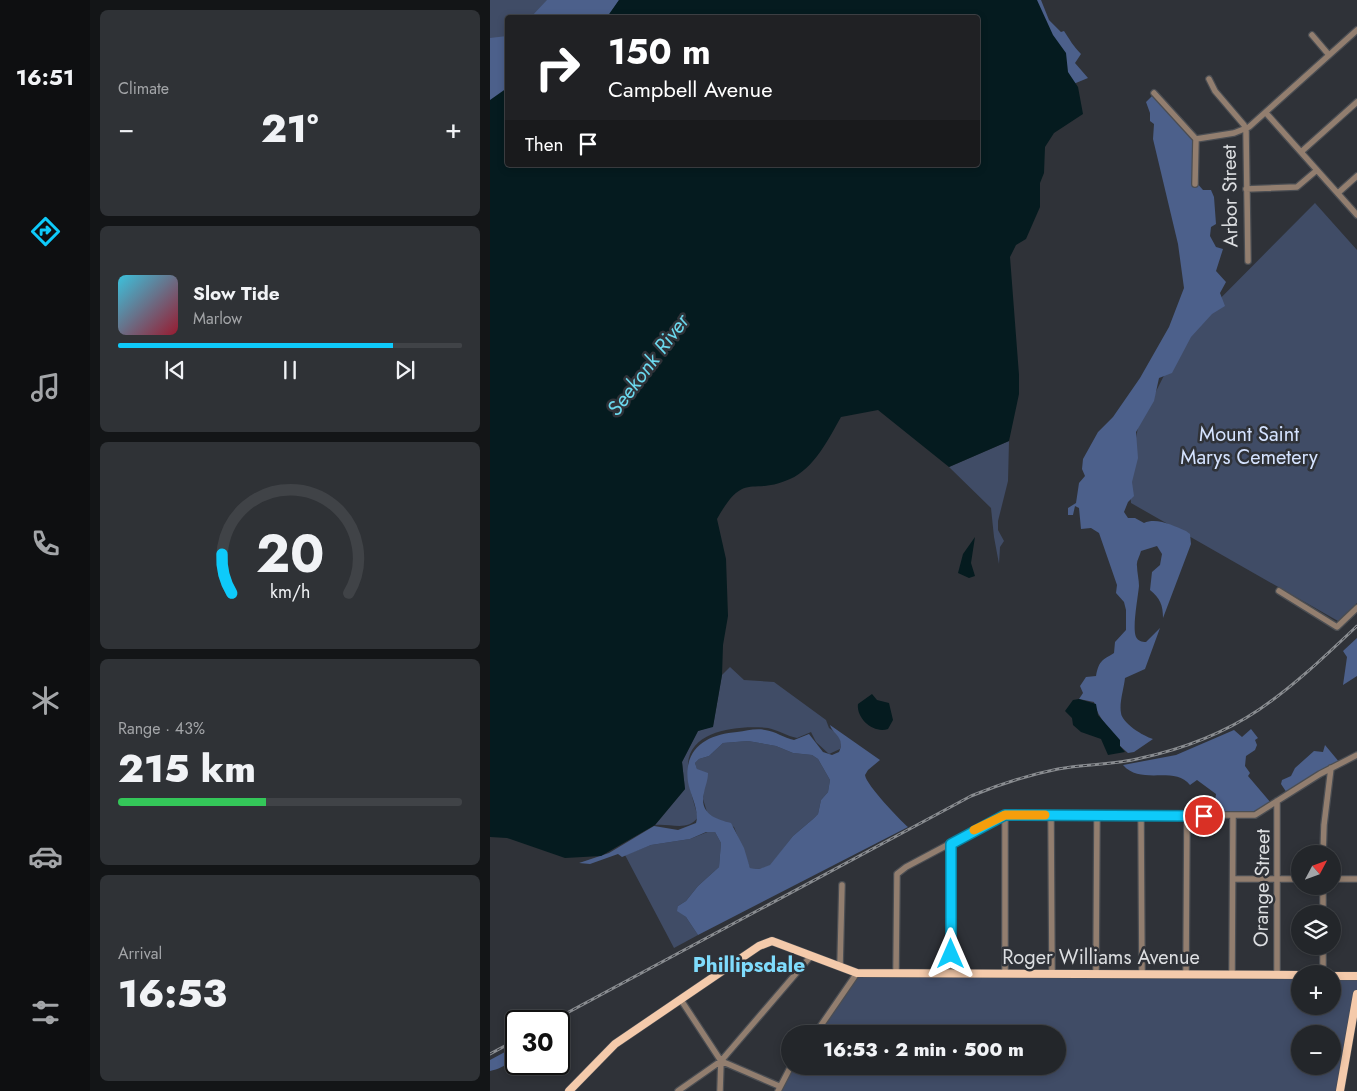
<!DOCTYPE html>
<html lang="en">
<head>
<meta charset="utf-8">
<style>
	:root { --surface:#23262a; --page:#2f3236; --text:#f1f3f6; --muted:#a3a5a8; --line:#404347; --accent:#0ecafa }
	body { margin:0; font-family:Jost,sans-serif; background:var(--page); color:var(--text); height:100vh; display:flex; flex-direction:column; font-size:19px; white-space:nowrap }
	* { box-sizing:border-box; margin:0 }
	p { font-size:16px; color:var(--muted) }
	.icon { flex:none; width:28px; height:28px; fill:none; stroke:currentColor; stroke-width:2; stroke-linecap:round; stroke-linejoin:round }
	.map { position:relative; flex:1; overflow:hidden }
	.side { display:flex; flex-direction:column; gap:10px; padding:10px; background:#131517; width:400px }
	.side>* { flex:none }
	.guide { position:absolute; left:15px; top:15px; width:475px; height:152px; border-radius:5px; box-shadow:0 2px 8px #0003,0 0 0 1px var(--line); background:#202124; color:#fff; overflow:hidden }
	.needle { width:32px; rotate:49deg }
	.controls { position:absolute; left:801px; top:845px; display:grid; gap:10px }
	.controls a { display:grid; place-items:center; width:50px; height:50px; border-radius:50%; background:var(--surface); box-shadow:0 2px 8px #0003,0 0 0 1px var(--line); font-size:25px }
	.speed { position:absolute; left:15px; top:1010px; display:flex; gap:10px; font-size:25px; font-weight:700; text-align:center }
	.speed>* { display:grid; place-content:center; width:65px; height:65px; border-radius:50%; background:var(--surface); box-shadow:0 2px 8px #0003,0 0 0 1px var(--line); line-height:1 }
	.speed .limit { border:2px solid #111; border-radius:8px; background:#fff; color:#111 }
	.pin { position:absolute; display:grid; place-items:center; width:42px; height:42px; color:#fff; margin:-21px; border:2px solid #fff; border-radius:50%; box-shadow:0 1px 5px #0007 }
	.me { position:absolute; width:55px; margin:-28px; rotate:0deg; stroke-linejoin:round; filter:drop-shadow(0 0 4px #0008) }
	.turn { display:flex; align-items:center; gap:18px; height:105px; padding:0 20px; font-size:22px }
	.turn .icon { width:65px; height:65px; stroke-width:2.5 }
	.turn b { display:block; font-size:35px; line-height:42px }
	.then { display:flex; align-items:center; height:48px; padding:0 20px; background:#0003; gap:10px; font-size:19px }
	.big { font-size:38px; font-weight:800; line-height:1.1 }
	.side .tile { flex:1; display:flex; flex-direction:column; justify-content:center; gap:8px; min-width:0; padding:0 18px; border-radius:8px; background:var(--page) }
	.side .dial { align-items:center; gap:0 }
	.dial svg { height:130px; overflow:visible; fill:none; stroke:var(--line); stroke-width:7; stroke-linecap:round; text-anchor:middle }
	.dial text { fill:var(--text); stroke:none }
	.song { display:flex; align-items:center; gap:15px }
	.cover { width:60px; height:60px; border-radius:8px; background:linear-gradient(135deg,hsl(190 70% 55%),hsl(350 70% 35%)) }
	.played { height:5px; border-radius:2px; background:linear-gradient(90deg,var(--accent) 80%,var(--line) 80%) }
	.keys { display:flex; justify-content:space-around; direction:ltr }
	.heat { display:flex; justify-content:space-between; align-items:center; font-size:28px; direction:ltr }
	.charge { height:8px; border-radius:4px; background:linear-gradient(90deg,#34c759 43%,var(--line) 0) }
	.trip { position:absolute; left:291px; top:1025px; width:285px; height:50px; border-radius:25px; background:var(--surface); box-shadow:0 2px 8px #0003,0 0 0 1px var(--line); font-weight:800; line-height:50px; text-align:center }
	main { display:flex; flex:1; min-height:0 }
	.tabs { display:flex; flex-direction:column; width:90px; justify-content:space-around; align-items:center; background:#0e0f11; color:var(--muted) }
	.tabs .icon { width:35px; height:35px }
	.tabs .current { color:var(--accent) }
	.tabs b { font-size:22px; color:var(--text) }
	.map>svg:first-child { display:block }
	.green { fill:#404c66; fill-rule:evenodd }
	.forest { fill:#4c608b; fill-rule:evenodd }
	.water { fill:#051b1f }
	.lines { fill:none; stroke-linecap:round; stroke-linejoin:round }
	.minor-casing { stroke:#4b4e53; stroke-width:8 }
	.major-casing { stroke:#4b4e53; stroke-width:9 }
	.minor { stroke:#927e6f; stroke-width:5.5 }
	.major { stroke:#f4caab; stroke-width:8 }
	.rail-casing { stroke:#898c90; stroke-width:3 }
	.rail { stroke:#2f3238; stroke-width:1; stroke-dasharray:4; stroke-linecap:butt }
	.route-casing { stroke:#0983a2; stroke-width:12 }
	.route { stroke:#0ecafa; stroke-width:9 }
	.slow { stroke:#f59e0b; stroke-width:9 }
	.labels { text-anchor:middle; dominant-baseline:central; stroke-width:5; stroke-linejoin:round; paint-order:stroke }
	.street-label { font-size:20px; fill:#dcdee1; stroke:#2f3238 }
	.park-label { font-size:20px; fill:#d5e3ff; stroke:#2f3238 }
	.water-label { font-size:21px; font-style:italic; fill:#6bd8ed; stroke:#2f3238 }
	.neighbourhood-label { font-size:21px; font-weight:bold; fill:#7fdcfd; stroke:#2f3238 }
</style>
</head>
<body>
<main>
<nav class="tabs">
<b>16:51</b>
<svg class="icon current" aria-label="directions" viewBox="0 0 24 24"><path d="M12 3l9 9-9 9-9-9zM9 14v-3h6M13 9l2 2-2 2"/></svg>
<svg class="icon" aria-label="music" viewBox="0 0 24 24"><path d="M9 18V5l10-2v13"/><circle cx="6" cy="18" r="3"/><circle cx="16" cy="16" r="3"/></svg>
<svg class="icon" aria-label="phone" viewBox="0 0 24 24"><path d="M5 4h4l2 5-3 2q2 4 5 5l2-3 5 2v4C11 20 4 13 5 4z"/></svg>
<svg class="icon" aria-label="climate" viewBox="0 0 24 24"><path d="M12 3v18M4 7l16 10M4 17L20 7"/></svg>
<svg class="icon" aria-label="car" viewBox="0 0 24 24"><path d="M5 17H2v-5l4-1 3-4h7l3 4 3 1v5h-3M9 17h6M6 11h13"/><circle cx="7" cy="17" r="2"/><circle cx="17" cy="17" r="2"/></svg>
<svg class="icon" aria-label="filters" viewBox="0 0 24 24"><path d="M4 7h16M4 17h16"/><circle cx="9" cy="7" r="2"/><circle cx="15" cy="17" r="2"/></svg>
</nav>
<section class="side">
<div class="tile"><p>Climate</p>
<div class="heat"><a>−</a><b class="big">21°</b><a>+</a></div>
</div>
<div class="tile">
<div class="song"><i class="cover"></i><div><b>Slow Tide</b><p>Marlow</p></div></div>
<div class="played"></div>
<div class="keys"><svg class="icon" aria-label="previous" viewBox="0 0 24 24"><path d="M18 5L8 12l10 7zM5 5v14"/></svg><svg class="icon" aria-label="pause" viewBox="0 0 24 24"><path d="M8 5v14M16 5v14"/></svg><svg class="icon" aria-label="next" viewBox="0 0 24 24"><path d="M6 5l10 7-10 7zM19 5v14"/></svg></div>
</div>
<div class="tile dial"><svg viewBox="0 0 100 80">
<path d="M14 69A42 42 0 1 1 86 69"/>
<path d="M14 69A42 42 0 0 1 8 45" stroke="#0ecafa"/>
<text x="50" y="56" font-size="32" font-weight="700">20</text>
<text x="50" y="72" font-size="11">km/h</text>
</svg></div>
<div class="tile"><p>Range · 43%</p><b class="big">215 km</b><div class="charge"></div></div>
<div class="tile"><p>Arrival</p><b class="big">16:53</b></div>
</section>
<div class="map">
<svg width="867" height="1091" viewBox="0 0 867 1091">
	<rect width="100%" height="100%" fill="#2f3238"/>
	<path class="green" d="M 0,0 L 129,0 L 117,17 L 18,18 L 17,88 L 0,100 Z
		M 825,203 L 867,250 L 867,603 L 848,621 L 641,503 L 639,476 L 648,427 L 695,334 Z
		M 519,441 L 518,481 L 508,521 L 508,530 L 514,541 L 510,547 L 509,564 L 504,537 L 501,508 L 459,467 Z
		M 240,667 L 254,680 L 284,682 L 336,720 L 339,728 C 347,733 354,738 350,749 L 339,754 L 326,742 L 321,732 L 307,738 C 297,736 288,730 278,728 C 251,725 200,729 198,764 C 197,782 203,800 208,817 C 198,832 180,823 165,825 L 195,789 L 192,762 L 208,731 L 223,726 L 232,675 Z
		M 258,741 L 286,746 L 303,753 L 322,755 L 328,759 L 340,780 L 338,792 L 331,800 L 328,814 L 323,819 L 303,836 L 280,866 L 269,869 L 260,868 L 244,827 L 224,818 L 217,812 L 213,799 L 214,792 L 205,763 L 209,759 L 219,756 L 233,743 Z
		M 220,831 L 225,832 L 231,843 L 229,867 L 208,886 L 196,901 L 188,906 L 188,911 L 196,917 L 208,935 L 184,948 L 135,855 L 161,845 L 200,839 Z
		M 366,974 L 810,977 L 810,1006 L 842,1006 L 843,977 L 867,978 L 867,990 L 850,1091 L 287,1091 L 302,1066 L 568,1066 L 568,1034 L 325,1034 ZM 810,1034 L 842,1034 L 842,1066 L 810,1066 Z"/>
	<path class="forest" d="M 57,0 L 129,0 L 118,17 L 40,18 Z
		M 534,0 L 551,0 L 559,20 L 571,32 L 574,31 C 580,40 583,46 591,54 L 585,63 L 598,78 L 581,85 Z
		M 17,36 L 17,99 L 0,107 L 0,38 Z
		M 663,95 L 704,139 L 706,182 L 713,190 L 721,190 L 724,197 L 726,224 L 721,227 L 720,236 L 726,247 L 733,249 L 726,271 L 736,282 L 730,293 L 735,306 L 722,314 L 701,337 L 682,373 L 669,378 L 664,401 L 646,432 L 648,458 L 642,482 L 644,496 L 638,502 L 634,512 L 638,518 L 645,518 L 654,523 C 667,517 684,526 696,531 L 700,534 L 701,544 L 673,618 C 673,605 670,598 660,590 L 662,572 L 670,565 L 672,554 L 667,546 L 651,551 C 650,556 646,561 647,566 C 647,572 649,580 649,586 C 648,597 642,628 646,637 C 648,641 652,642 656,642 L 670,628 L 655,669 L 635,678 C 634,688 629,703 631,713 C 632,723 653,736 663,739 L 644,752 L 638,753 L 630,746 L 630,742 C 620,728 608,719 604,702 L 589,699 L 593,693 L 590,686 L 596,677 L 606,676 C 609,661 611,661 624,653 L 625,642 L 636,630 L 636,610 L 634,602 L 626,593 L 627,585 L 609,533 L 601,528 L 591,529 L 589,508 L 585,506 L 583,515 L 578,515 L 578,508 L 586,503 L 589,483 L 595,476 L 592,469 L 593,459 L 608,432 L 623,417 L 650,378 L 679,327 L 694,288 L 688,244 L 663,139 L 664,124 L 660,121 L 660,113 L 656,102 Z
		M 867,638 L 867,676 L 853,685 L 857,657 L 853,651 Z
		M 340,725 L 390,760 L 378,770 L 375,775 C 376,785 412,822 418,827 L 208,935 L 196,917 L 187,911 L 188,906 L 196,901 L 208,886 L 229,867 L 231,843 L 225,832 L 216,832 L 200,839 L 161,845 L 132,857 L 128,854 L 100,864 L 89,863 L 119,853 L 164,826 L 188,830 L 206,823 C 210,812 200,794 198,782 C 193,748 218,734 247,732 C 257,731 265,728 275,730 C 285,731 294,738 304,740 L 319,734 L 333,752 L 342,755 L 349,752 C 356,737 342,734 340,725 ZM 258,741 L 286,746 L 303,753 L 322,755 L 328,759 L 340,780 L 338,792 L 331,800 L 328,814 L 323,819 L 303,836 L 280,865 L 269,869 L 260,868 L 254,848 L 241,823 C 225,819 209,813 214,793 C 215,786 218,781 218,773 L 207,769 L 205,763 L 209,759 L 219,756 L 233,743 Z
		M 761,729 L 768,738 L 765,740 L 767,745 L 765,750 L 756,756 L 755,766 L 760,773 L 758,776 L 781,803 L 763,815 L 723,816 L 726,794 L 707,780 L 700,785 C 684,765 651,786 633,765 L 686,755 L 744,730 L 752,737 Z
		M 835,745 L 850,763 L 797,793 L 791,784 L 792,780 L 801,776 L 805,768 L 824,751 L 833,752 Z
		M 26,1046 C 26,1060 14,1068 0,1071 L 0,1060 Z"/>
	<path class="water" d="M 129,0 L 547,0 L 563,35 L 576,53 L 578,72 L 588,87 L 593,114 L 564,133 L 555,147 L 554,173 L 550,183 L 550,207 L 536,239 L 526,245 L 520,257 L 529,375 L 529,394 L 519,441 L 459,467 L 388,410 L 351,417 C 339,438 324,469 300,479 C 260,497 255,469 227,519 L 236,559 L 238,616 L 233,645 L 232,675 L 223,727 L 208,731 L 192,762 L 195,789 L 165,825 L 111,856 L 75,858 L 17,838 L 0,837 L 0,100 L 17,88 L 18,165 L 488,165 L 488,18 L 117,17 Z
		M 485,537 L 481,563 L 485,576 L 479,578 L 468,573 L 473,554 Z
		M 382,694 L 387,700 L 399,703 L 403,720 L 398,729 C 383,734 366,718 368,704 Z
		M 589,699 L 606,704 L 608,715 L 630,740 L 630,746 L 635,752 L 618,755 L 611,739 L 591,732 L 583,725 L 582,718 L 575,711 L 583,700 Z"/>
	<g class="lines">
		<g class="minor-casing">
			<path id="minor" d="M 822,35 L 839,55
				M 719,79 L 725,91 L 754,125 L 756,130 L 758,261
				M 664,93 L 706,139 L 705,184
				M 776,113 L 867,215
				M 706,139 L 744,133 L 759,127 L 867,30
				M 811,152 L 867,102
				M 756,189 L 807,187 L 827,170
				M 848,193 L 867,176
				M 789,591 L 847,627 L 867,608
				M 515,815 L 515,973
				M 561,815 L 562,972
				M 651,815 L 652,973
				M 833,854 L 834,825 L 841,768
				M 743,879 L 810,879
				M 842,879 L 867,879
				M 833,914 L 833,886
				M 350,966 L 352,885
				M 406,972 L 407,874 L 416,867 L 508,818 L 515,815 L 765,815 L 830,774 L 867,755
				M 460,972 L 461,844
				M 606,973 L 607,814
				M 696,973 L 697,815
				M 742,974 L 743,816
				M 833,974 L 833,946
				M 787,975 L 787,801
				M 191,1000 L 231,1061 L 289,1086
				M 325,1034 L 367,973
				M 188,1091 L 231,1061 L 321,956
				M 230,1091 L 231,1061
				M 288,1091 L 301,1066"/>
		</g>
		<g class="major-casing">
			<path id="major" d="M 842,976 L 867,976
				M 79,1091 L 125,1044 L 269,946 L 282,941 L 367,973 L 810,975
				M 850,1091 L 867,994"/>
		</g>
		<use href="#minor" class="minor"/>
		<use href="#major" class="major"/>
		<g class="rail-casing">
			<path id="rail" d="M 62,1021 L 481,796 C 510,784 538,775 568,769 C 596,764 624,765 651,758 C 751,736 795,694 867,626
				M 0,1054 L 26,1040"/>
		</g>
		<use href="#rail" class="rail"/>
	</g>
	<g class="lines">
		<g class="route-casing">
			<path id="route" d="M 461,954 L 461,844 L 515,815 L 714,816"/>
		</g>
		<use href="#route" class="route"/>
		<path class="slow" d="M 484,830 L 515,815 L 555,815"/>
	</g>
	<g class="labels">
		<g class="street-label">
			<text transform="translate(740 196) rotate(-91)">Arbor Street</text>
			<text transform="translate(772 888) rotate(-89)">Orange Street</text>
			<text x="611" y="957">Roger Williams Avenue</text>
		</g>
		<g class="park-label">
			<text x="759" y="434">Mount Saint<tspan x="759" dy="23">Marys Cemetery</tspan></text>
		</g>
		<g class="water-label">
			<text transform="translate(158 365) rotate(-53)">Seekonk River</text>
		</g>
		<g class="neighbourhood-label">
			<text x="259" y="965">Phillipsdale</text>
		</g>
	</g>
</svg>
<div class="controls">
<a><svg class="needle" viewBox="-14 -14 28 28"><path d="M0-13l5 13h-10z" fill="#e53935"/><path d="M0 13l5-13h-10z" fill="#a3a5a8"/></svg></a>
<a><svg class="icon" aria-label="layers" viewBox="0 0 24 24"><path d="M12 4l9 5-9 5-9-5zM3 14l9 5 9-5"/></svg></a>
<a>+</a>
<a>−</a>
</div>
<div class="speed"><div class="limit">30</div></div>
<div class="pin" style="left:714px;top:816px;background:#d93025"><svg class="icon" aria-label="arrive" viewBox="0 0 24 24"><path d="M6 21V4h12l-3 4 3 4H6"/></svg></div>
<svg class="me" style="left:461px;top:954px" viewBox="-20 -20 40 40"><path d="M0-17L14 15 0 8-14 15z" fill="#0ecafa" stroke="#fff" stroke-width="4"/></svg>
<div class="trip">16:53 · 2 min · 500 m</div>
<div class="guide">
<div class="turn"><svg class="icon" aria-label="right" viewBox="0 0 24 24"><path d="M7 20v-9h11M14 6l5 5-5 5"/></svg><div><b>150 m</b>Campbell Avenue</div></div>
<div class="then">Then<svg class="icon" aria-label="arrive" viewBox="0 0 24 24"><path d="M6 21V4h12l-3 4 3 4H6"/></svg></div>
</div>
</div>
</main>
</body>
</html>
